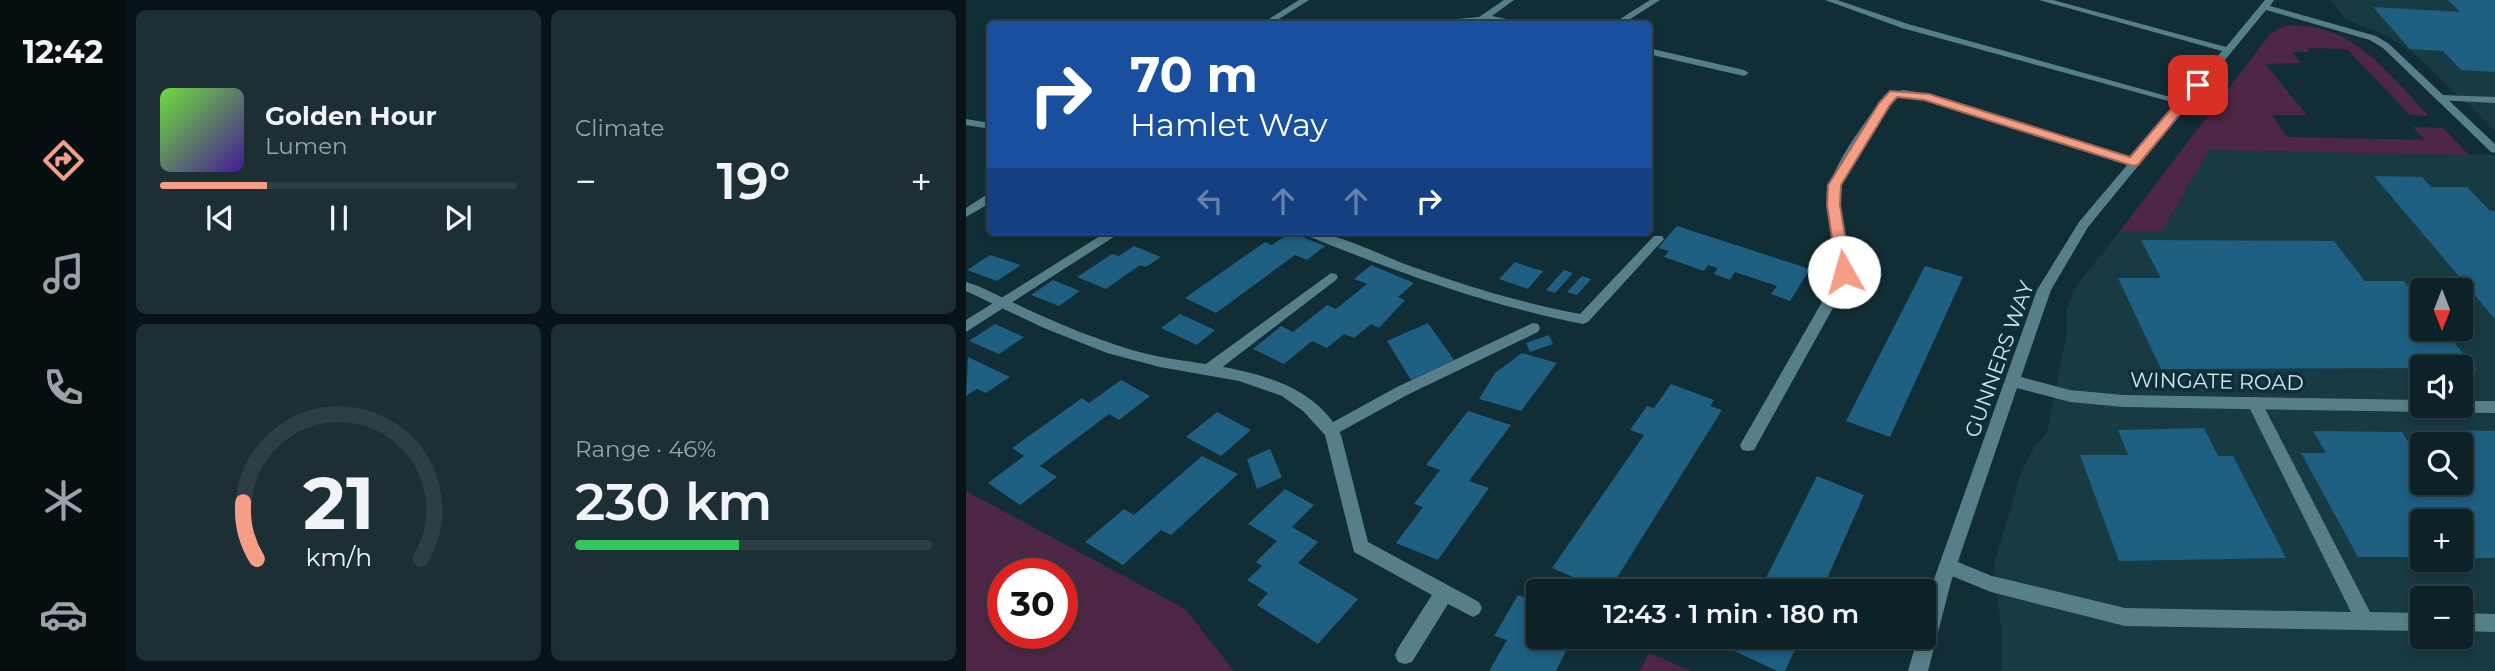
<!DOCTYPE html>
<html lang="en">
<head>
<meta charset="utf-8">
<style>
	:root { --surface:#0d2228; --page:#1b2f34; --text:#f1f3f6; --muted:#9aa4a8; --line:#2d3f45; --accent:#f49e86 }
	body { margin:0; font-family:Montserrat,sans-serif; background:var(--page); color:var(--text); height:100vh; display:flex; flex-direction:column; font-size:26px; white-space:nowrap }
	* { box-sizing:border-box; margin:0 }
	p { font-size:23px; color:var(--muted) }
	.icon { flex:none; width:38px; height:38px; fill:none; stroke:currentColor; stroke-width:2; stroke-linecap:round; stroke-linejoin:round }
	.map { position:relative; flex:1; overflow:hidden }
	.details { display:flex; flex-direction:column; gap:10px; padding:10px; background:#071316; width:840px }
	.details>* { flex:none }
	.hud { position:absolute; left:21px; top:21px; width:665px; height:214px; border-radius:7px; box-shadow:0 4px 10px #0003,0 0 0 2px var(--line); background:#1a4fa0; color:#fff; overflow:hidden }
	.needle { width:46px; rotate:180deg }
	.tools { position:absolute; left:1444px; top:278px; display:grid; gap:14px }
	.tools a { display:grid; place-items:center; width:63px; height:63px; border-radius:7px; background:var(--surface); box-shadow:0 4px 10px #0003,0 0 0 2px var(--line); font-size:35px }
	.speed { position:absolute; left:21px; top:558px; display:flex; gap:14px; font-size:35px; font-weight:700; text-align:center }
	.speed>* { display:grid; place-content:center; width:91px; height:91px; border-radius:50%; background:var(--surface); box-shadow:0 4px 10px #0003,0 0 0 2px var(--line); line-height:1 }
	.speed .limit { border:10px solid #d22; background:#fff; color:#111 }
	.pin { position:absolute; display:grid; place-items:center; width:60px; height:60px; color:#fff; margin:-30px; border-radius:14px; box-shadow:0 4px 10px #0006 }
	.me { position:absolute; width:77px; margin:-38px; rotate:353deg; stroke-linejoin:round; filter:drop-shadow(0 0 5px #0008) }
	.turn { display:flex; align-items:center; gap:24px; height:147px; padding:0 28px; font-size:32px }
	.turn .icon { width:91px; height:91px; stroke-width:2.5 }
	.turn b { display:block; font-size:49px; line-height:60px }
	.lanes { display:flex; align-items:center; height:66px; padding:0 28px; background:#0003; justify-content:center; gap:35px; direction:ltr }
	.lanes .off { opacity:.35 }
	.big { font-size:52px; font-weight:600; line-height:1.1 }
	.details .widget { flex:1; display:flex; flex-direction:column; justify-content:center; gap:10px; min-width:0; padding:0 24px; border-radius:10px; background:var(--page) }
	.details .dial { align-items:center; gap:0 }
	.dial svg { height:182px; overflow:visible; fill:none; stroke:var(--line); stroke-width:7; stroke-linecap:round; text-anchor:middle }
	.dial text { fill:var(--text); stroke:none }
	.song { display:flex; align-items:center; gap:21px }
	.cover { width:84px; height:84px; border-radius:10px; background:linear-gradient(135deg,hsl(100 70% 55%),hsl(260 70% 35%)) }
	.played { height:7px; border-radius:4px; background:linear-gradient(90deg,var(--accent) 30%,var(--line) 30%) }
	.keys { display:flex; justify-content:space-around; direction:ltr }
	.heat { display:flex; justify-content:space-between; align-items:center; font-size:38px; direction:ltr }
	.charge { height:10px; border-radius:5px; background:linear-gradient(90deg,#34c759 46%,var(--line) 0) }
	.details .tiles { flex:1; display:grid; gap:10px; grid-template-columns:repeat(2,1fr) }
	.trip { position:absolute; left:560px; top:579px; width:410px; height:70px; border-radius:7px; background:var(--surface); box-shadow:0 4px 10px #0003,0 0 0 2px var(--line); font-weight:600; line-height:70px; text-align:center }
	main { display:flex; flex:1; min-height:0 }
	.dock { display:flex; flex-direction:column; width:126px; justify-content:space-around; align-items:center; background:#050e10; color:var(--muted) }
	.dock .icon { width:49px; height:49px }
	.dock .on { color:var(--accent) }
	.dock b { font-size:32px; color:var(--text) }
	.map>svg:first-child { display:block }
	.built { fill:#183a43; fill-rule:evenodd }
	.green { fill:#4f2746; fill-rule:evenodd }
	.building { fill:#1e5f82 }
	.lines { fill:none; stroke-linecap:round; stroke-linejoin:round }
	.lane { fill:#577f8a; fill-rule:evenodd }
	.street { fill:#577f8a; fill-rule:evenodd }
	.route { fill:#f49e86; stroke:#9f6757; stroke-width:2 }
	.labels { text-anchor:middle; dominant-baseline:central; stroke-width:7; stroke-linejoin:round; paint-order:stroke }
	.street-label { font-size:21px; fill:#c2ecf8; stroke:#112e36 }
</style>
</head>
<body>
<main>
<nav class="dock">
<b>12:42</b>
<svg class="icon on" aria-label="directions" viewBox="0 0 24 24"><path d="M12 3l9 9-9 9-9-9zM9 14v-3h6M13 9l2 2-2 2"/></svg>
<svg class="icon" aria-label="music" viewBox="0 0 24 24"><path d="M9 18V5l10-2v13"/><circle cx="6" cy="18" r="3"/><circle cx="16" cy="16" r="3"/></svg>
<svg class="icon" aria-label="phone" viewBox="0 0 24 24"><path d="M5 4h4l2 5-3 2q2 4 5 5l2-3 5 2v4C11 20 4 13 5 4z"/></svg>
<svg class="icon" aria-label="climate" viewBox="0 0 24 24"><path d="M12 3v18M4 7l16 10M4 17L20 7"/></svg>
<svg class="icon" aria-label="car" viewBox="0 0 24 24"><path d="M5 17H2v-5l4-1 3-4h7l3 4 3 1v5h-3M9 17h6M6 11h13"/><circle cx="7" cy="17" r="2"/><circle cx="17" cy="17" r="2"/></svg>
</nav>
<section class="details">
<div class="tiles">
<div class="widget">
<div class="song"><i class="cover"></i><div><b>Golden Hour</b><p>Lumen</p></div></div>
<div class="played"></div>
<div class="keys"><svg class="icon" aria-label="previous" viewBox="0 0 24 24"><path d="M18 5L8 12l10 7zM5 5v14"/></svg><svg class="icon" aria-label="pause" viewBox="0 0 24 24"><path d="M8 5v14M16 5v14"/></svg><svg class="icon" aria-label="next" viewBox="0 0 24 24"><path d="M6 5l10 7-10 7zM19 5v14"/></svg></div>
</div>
<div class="widget"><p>Climate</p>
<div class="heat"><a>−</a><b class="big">19°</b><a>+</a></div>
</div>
<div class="widget dial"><svg viewBox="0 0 100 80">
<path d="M14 69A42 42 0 1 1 86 69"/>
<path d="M14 69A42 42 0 0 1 8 44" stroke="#f49e86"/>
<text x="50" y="56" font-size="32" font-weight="700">21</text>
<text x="50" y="72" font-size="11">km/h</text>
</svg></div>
<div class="widget"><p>Range · 46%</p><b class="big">230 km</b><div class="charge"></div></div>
</div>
</section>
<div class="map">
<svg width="1529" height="671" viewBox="0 0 1529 671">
	<rect width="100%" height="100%" fill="#112e36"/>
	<path class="built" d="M 1364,0 L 1529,0 L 1529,131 L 1448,53 L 1419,35 L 1381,20 Z
		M 1243,150 L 1529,155 L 1529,671 L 1035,671 L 1036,636 L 1028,564 L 1056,469 L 1069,446 L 1081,433 L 1100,337 L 1101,308 L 1110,286 L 1154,231 L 1196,231 ZM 1456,290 L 1494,290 L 1494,329 L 1456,329 ZM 1456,368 L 1494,368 L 1494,406 L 1456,406 ZM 1456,444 L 1494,444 L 1494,483 L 1456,483 ZM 1456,522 L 1494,522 L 1494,560 L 1456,560 ZM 1456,598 L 1494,598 L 1494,637 L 1456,637 Z"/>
	<path class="green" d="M 1318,26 C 1385,20 1422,73 1463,116 L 1444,115 L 1381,49 L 1343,48 L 1342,52 L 1326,52 L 1335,63 L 1299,64 L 1341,115 L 1306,115 L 1321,137 L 1458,140 L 1447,127 L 1477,128 L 1503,155 L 1243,150 L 1196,231 L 1154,231 L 1305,33 Z
		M 0,491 L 219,609 L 268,671 L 0,671 ZM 37,574 L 96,574 L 96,634 L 37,634 Z
		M 683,653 L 725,671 L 674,671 Z"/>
	<path class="building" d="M 1482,0 L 1529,0 L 1529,72 L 1495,70 L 1477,51 L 1444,49 L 1407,7 L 1494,12 Z
		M 1408,176 L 1456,177 L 1465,187 L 1501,187 L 1524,211 L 1529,211 L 1529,319 Z
		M 711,226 L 844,269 L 824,301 L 805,294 L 811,286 L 769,272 L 764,280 L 748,274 L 752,268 L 742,265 L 738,271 L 698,257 L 703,251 L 692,248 Z
		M 324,232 L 359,246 L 341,260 L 329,255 L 250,313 L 219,298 L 299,242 L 306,245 Z
		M 1175,240 L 1368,241 L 1399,281 L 1438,281 L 1456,303 L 1456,329 L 1477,329 L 1511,370 L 1494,370 L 1494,368 L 1195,369 L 1152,278 L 1195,278 Z
		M 168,246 L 195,257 L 180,267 L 174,265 L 140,289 L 111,277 L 146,254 L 153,256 Z
		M 24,255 L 55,265 L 31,281 L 1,270 Z
		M 549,262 L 563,267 L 577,271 L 562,289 L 533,279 Z
		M 405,265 L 448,283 L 432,297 L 439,300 L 413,328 L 405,324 L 388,338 L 378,334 L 361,348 L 346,341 L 318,364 L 287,349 L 315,326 L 327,332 L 361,305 L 370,309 L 401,284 L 388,279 Z
		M 959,266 L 997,277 L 924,437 L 880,421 Z
		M 598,270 L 607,273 L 589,293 L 580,290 Z
		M 616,276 L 625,279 L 611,295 L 601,292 Z
		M 87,280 L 114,291 L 93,306 L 65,295 Z
		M 214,314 L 249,330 L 231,345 L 195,328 Z
		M 462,323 L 488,360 L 445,380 L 421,341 Z
		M 29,324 L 58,337 L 33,354 L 3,341 Z
		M 583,335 L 587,344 L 564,352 L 560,343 Z
		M 556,353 L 591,363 L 555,411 L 513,399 L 529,373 Z
		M 2,357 L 44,377 L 20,393 L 11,389 L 0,396 Z
		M 155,380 L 184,396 L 153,420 L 143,414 L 74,466 L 91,477 L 54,505 L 22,483 L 58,456 L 46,448 L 116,398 L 123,403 Z
		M 705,384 L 748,400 L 744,406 L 756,410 L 642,592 L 586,568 L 678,435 L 664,430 L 681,406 L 688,408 Z
		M 502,411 L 545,425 L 503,481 L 523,488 L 472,560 L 430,543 L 457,507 L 448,504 L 474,470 L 460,465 Z
		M 251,412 L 285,430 L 255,456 L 220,437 Z
		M 1238,428 L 1252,456 L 1267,456 L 1320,558 L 1153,561 L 1114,455 L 1162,455 L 1152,430 Z
		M 1490,430 L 1529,431 L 1529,558 L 1494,558 L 1494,522 L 1456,522 L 1456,557 L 1392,557 L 1335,453 L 1360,453 L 1347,431 L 1436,432 L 1449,453 L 1456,453 L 1456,483 L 1494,483 L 1494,453 L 1507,453 Z
		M 304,449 L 316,477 L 291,489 L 281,459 Z
		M 236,456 L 272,474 L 205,535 L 195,530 L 157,565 L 119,542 L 158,509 L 168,515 Z
		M 851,476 L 898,495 L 855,592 L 793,592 Z
		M 319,489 L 348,505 L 326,527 L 352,542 L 332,563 L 392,599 L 352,644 L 291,605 L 302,593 L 281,580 L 296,566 L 290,562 L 311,541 L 282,524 Z
		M 552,595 L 572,602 L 572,637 L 607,637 L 590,671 L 523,671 L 541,640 L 528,636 Z
		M 770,637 L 835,637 L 819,671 L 811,671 L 764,649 Z"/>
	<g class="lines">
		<path class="lane" d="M 538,0 L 548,0 L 526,16 L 555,22 L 556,24 L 525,22 L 463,24 L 468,21 L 513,17 Z
			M 859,0 L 871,0 L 942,24 L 1222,102 L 1217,105 L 1213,104 L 936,28 Z
			M 682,48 L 778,70 L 783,73 L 778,76 L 682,54 Z
			M 1475,95 L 1529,97 L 1529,103 L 1471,100 L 1471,96 Z
			M 142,231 L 157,231 L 0,332 L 0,320 Z
			M 335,231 C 370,231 413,255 447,267 C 502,287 557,303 614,314 L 688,236 L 696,236 L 698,239 L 622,322 L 617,324 C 520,305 428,271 337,234 Z
			M 365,273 L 370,274 L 372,277 L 370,280 L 250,372 L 240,372 L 238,368 L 240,364 Z
			M 567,323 L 572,324 L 574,328 L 572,332 L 441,395 L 370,434 L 365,436 L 360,434 L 357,430 L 360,426 L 431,387 Z
			M 1289,397 L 1294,399 L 1404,612 L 1456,613 L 1456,631 L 1159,626 L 1025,592 L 976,572 L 973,566 L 976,560 L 982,558 L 1026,576 L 1159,608 L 1385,612 L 1281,403 L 1284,399 Z
			M 1494,613 L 1529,614 L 1529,632 L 1494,631 Z"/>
		<path class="street" d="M 333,0 L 343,0 L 305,24 L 295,24 Z
			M 684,0 L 694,0 L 661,21 L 654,19 Z
			M 1073,0 L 1087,0 L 1260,47 L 1299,0 L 1308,0 L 1304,6 L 1410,36 L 1423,44 L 1529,144 L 1529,153 L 1525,152 L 1417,48 L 1404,40 L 1300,10 L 1122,227 L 1085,290 L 1055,377 L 1104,390 L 1157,395 L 1456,400 L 1456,406 L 1494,406 L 1494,401 L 1529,401 L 1529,413 L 1157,407 L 1104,402 L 1051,388 L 985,582 L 962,671 L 942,671 L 952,637 L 957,637 L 957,617 L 967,582 L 1071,290 L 1113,222 L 1162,164 L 958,99 L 937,96 L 927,99 C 908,126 871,172 873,205 C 875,232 888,254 882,281 L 788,450 L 782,451 L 776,450 L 774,445 L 868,281 C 875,254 863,232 861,205 C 859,171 900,122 919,95 L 937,90 L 963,94 L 1166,158 L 1256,51 Z
			M 0,119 L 24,123 L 24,129 L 0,125 Z
			M 20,195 L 24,195 L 24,203 L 0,217 L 0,208 Z
			M 0,282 C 15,286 30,295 44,301 C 73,315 103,328 133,339 C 153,346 174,353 195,357 C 257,368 342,371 375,435 L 402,542 L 513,602 L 516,608 L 513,614 L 507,617 L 482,604 L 446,662 L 439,664 L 432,662 L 429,655 L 432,648 L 466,595 L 388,552 L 359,435 L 337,411 L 316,396 L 273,381 L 194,367 L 141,353 L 78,328 L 0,291 Z"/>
	</g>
	<path class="route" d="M 1228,82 L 1238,85 L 1172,165 L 1167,166 L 958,100 L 931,97 L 924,105 L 875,185 L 874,205 L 885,272 L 878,277 L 871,272 L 861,205 L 862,185 L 913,103 L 924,91 L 963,94 L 1164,157 Z"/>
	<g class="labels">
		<g class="street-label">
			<text transform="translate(1033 359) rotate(-70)">GUNNERS WAY</text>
			<text transform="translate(1251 381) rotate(1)">WINGATE ROAD</text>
		</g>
	</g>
</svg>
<div class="tools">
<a><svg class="needle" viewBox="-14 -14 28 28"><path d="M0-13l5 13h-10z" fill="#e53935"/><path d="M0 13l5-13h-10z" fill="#9aa4a8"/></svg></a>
<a><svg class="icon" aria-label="sound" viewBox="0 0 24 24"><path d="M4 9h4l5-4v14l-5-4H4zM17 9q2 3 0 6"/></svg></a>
<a><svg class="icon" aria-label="search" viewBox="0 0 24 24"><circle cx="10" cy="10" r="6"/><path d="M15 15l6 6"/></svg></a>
<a>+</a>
<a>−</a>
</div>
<div class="speed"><div class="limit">30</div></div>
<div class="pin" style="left:1232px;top:85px;background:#d93025"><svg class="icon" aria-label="arrive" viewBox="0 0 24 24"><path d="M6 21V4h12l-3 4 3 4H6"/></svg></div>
<svg class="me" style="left:878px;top:272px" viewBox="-20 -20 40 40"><circle r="19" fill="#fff"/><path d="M0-13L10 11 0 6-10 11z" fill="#f49e86"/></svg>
<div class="trip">12:43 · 1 min · 180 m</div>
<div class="hud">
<div class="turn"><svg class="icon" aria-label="right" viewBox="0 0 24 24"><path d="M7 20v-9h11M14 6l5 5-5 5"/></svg><div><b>70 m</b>Hamlet Way</div></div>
<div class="lanes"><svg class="icon off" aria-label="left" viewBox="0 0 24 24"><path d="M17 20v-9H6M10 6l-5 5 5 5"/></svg><svg class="icon off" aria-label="ahead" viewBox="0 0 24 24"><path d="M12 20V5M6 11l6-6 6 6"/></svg><svg class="icon off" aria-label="ahead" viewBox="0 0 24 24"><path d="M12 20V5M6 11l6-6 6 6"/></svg><svg class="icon" aria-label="right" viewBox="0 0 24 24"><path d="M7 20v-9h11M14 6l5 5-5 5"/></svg></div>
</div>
</div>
</main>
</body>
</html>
